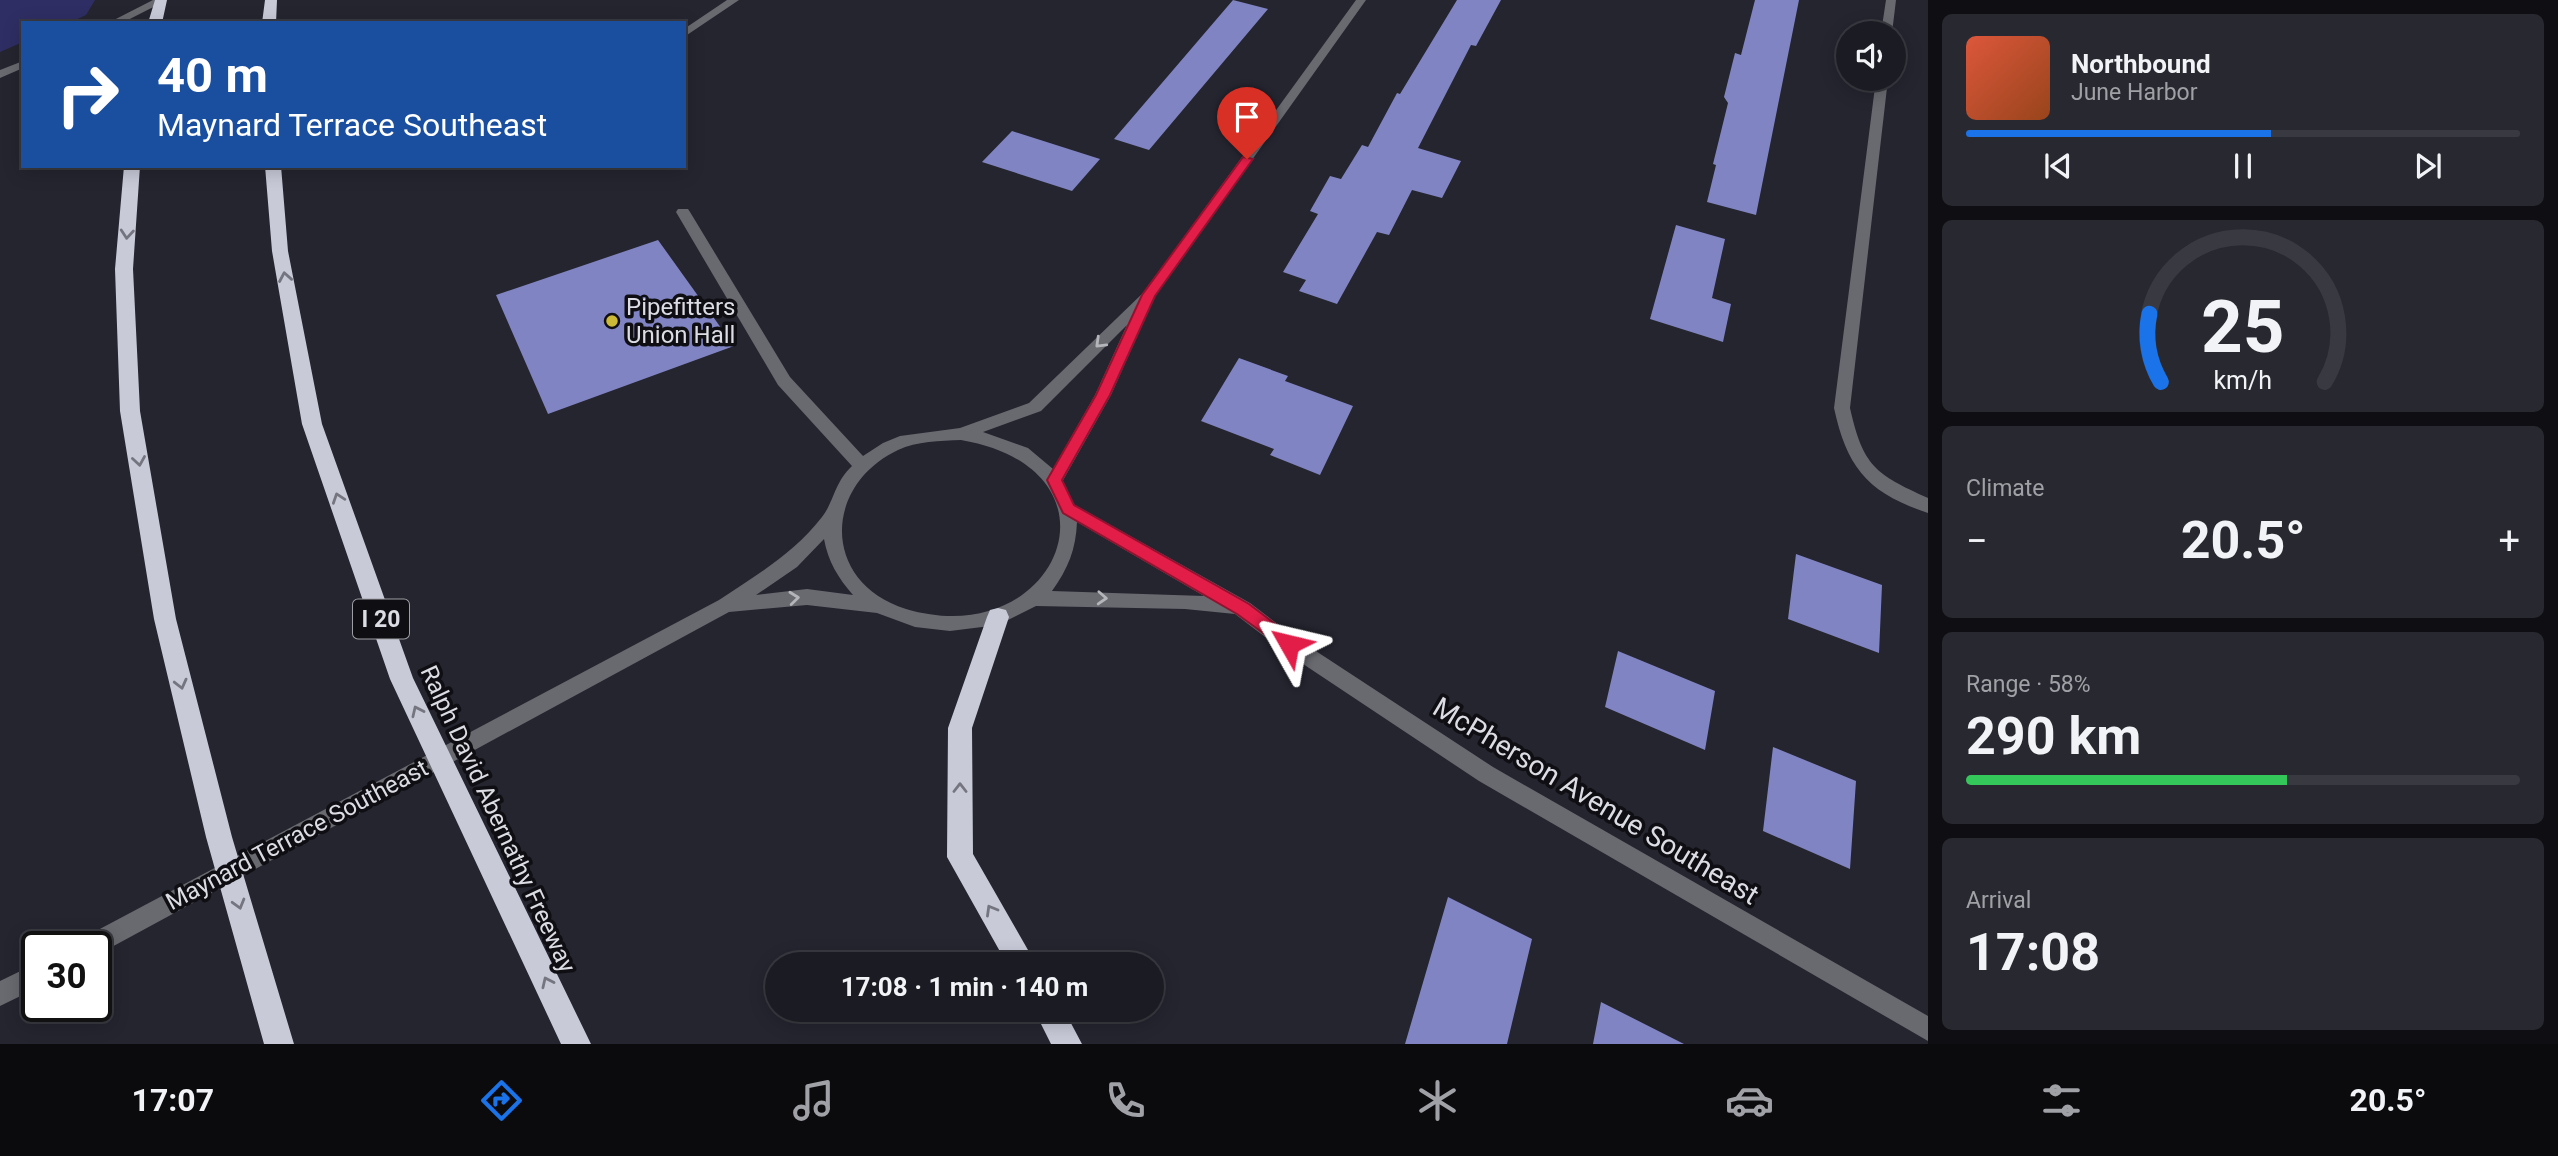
<!DOCTYPE html>
<html lang="en">
<head>
<meta charset="utf-8">
<style>
	:root { --surface:#1b1c23; --page:#282930; --text:#f1f3f6; --muted:#a0a1a6; --line:#393a41; --accent:#1a73e8 }
	body { margin:0; font-family:Roboto,sans-serif; background:var(--page); color:var(--text); height:100vh; display:flex; flex-direction:column; font-size:26px; white-space:nowrap }
	* { box-sizing:border-box; margin:0 }
	p { font-size:23px; color:var(--muted) }
	.icon { flex:none; width:38px; height:38px; fill:none; stroke:currentColor; stroke-width:2; stroke-linecap:round; stroke-linejoin:round }
	.map { position:relative; flex:1; overflow:hidden }
	.details { display:flex; flex-direction:column; gap:14px; padding:14px; background:#0f0f13; width:630px }
	.details>* { flex:none }
	.banner { position:absolute; left:21px; top:21px; width:665px; height:147px; border-radius:0px; box-shadow:0 4px 18px #0003,0 0 0 2px var(--line); background:#1a4fa0; color:#fff; overflow:hidden }
	.controls { position:absolute; left:1836px; top:21px; display:grid; gap:14px }
	.controls a { display:grid; place-items:center; width:70px; height:70px; border-radius:50%; background:var(--surface); box-shadow:0 4px 18px #0003,0 0 0 2px var(--line); font-size:35px }
	.speed { position:absolute; left:21px; top:931px; display:flex; gap:14px; font-size:35px; font-weight:700; text-align:center }
	.speed>* { display:grid; place-content:center; width:91px; height:91px; border-radius:50%; background:var(--surface); box-shadow:0 4px 18px #0003,0 0 0 2px var(--line); line-height:1 }
	.speed .limit { border:4px solid #111; border-radius:10px; background:#fff; color:#111 }
	.pin { position:absolute; display:grid; place-items:center; width:60px; height:60px; color:#fff; margin:-72px -30px; border-radius:50% 50% 50% 0; rotate:-45deg; box-shadow:0 0 7px #0007 }
	.pin .icon { rotate:45deg }
	.me { position:absolute; width:77px; margin:-38px; rotate:307deg; stroke-linejoin:round; filter:drop-shadow(0 0 5px #0008) }
	.turn { display:flex; align-items:center; gap:24px; height:147px; padding:0 21px; font-size:32px }
	.turn .icon { width:91px; height:91px; stroke-width:2.5 }
	.turn b { display:block; font-size:49px; line-height:60px }
	.big { font-size:52px; font-weight:700; line-height:1.1 }
	.details .widget { flex:1; display:flex; flex-direction:column; justify-content:center; gap:10px; min-width:0; padding:0 24px; border-radius:10px; background:var(--page) }
	.details .dial { align-items:center; gap:0 }
	.dial svg { height:182px; overflow:visible; fill:none; stroke:var(--line); stroke-width:7; stroke-linecap:round; text-anchor:middle }
	.dial text { fill:var(--text); stroke:none }
	.song { display:flex; align-items:center; gap:21px }
	.cover { width:84px; height:84px; border-radius:10px; background:linear-gradient(135deg,hsl(10 70% 55%),hsl(20 70% 35%)) }
	.played { height:7px; border-radius:4px; background:linear-gradient(90deg,var(--accent) 55%,var(--line) 55%) }
	.keys { display:flex; justify-content:space-around; direction:ltr }
	.heat { display:flex; justify-content:space-between; align-items:center; font-size:38px; direction:ltr }
	.charge { height:10px; border-radius:5px; background:linear-gradient(90deg,#34c759 58%,var(--line) 0) }
	.trip { position:absolute; left:765px; top:952px; width:399px; height:70px; border-radius:35px; background:var(--surface); box-shadow:0 4px 18px #0003,0 0 0 2px var(--line); font-weight:700; line-height:70px; text-align:center }
	.tab-bar { display:flex; height:112px; justify-content:space-around; align-items:center; background:#0b0b0e; color:var(--muted) }
	.tab-bar .icon { width:49px; height:49px }
	.tab-bar .current { color:var(--accent) }
	.tab-bar b { font-size:32px; color:var(--text) }
	main { display:flex; flex:1; min-height:0 }
	.map>svg:first-child { display:block }
	.green { fill:#2e2e64 }
	.building { fill:#8084c2 }
	.lines { fill:none; stroke-linecap:round; stroke-linejoin:round }
	.minor { fill:#696a70; fill-rule:evenodd }
	.highway { fill:#c8cad8; fill-rule:evenodd }
	.oneway { stroke:#74757f }
	.oneway2 { stroke:#b4b5bb }
	.route { fill:#e11d48; stroke:#92132f; stroke-width:2 }
	.poi-dot { fill:#ccb938; stroke:#0e0e13; stroke-width:2.5 }
	.labels { text-anchor:middle; dominant-baseline:central; stroke-width:7; stroke-linejoin:round; paint-order:stroke }
	.shield { fill:#0e0e13; stroke:#9e9fa5; stroke-width:2 }
	.shield-label { font-size:23px; font-weight:bold; fill:#dcdde4 }
	.poi-label { font-size:24px; fill:#dcdde4; stroke:#0e0e13; text-anchor:start }
	.street-label { font-size:24px; fill:#dcdde4; stroke:#0e0e13 }
	.near-street-label { font-size:28px; fill:#dcdde4; stroke:#0e0e13 }
</style>
</head>
<body>
<main>
<div class="map">
<svg width="1928" height="1044" viewBox="0 0 1928 1044">
	<rect width="100%" height="100%" fill="#24252f"/>
	<path class="green" d="M 0,0 L 95,0 L 86,15 L 69,23 L 23,23 L 23,42 L 0,52 Z"/>
	<path class="building" d="M 1233,0 L 1268,9 L 1149,150 L 1114,139 Z
		M 1457,0 L 1501,0 L 1476,46 L 1471,45 L 1418,148 L 1461,161 L 1442,198 L 1412,190 L 1389,235 L 1377,232 L 1337,304 L 1299,291 L 1306,280 L 1283,272 L 1318,214 L 1310,211 L 1330,176 L 1341,179 L 1362,145 L 1368,147 L 1397,93 L 1400,94 Z
		M 1755,0 L 1799,0 L 1756,215 L 1707,202 L 1716,165 L 1713,164 L 1728,103 L 1724,97 L 1735,53 L 1741,55 Z
		M 1012,131 L 1100,159 L 1072,191 L 982,162 Z
		M 1676,225 L 1725,239 L 1712,298 L 1731,304 L 1723,342 L 1650,319 Z
		M 658,240 L 734,346 L 548,414 L 496,295 Z
		M 1239,358 L 1288,376 L 1285,381 L 1353,406 L 1320,475 L 1270,455 L 1274,449 L 1201,421 Z
		M 1796,554 L 1882,585 L 1879,653 L 1788,619 Z
		M 1618,651 L 1715,691 L 1705,750 L 1605,707 Z
		M 1773,747 L 1856,781 L 1850,869 L 1763,831 Z
		M 1448,897 L 1532,939 L 1507,1044 L 1405,1044 Z
		M 1601,1002 L 1684,1044 L 1593,1044 Z"/>
	<g class="lines">
		<path class="minor" d="M 153,0 L 167,0 L 122,23 L 108,23 Z
			M 727,0 L 739,0 L 684,37 L 684,29 Z
			M 1356,0 L 1366,0 L 1150,303 L 1151,305 L 1111,395 L 1062,482 L 1073,504 L 1250,603 L 1296,638 L 1493,767 L 1928,1016 L 1928,1041 L 1479,781 L 1282,650 L 1235,614 L 1185,609 L 1036,606 L 998,625 L 950,631 L 915,627 L 877,613 L 807,605 L 729,612 L 97,955 L 96,947 L 78,947 L 81,939 L 719,600 C 757,575 794,553 822,517 C 834,502 834,483 852,466 L 778,385 L 676,212 L 678,209 L 688,209 L 690,212 L 790,377 L 863,456 L 883,443 L 900,436 L 960,428 L 1029,403 L 1144,292 ZM 1127,325 L 1095,395 L 1053,469 L 1028,448 L 983,432 L 1041,411 ZM 961,440 C 1134,470 1058,654 906,609 C 822,583 822,486 898,450 C 917,441 940,441 961,440 ZM 1077,522 L 1204,596 L 1052,591 C 1068,569 1076,549 1077,522 ZM 824,539 C 828,561 838,578 853,595 L 807,589 L 756,595 L 797,567 Z
			M 1886,0 L 1896,0 L 1892,33 L 1881,33 Z
			M 23,61 L 23,68 L 0,78 L 0,70 Z
			M 1876,79 L 1888,79 L 1850,408 C 1863,466 1875,474 1928,498 L 1928,513 C 1868,493 1847,468 1834,408 Z
			M 37,963 L 37,988 L 0,1006 L 0,981 Z"/>
		<path class="highway" d="M 155,0 L 167,0 L 162,23 L 148,23 Z
			M 265,0 L 277,0 L 276,23 L 262,23 Z
			M 124,166 L 140,166 L 133,269 L 140,411 L 176,619 L 232,837 L 294,1044 L 264,1044 L 206,837 L 154,619 L 120,411 L 115,269 Z
			M 265,166 L 281,166 L 288,251 L 322,424 L 413,678 L 591,1044 L 561,1044 L 390,679 L 302,424 L 272,251 Z
			M 998,608 L 1006,610 L 1009,617 L 972,728 L 973,854 L 1036,964 L 1007,964 L 947,857 L 948,728 L 987,617 L 990,610 Z
			M 1034,1010 L 1064,1010 L 1082,1044 L 1051,1044 Z"/>
	</g>
	<defs><path id="oneway-chevron" d="M-2-3.5L2.5 0L-2 3.5" fill="none" stroke-width="1.6" stroke-linecap="round" stroke-linejoin="round" transform="scale(1.75)"/></defs>
	<g class="oneway">
		<use href="#oneway-chevron" transform="translate(127 234) rotate(95)"/>
		<use href="#oneway-chevron" transform="translate(285 277) rotate(-100)"/>
		<use href="#oneway-chevron" transform="translate(139 461) rotate(81)"/>
		<use href="#oneway-chevron" transform="translate(338 498) rotate(-109)"/>
		<use href="#oneway-chevron" transform="translate(181 684) rotate(76)"/>
		<use href="#oneway-chevron" transform="translate(417 711) rotate(-115)"/>
		<use href="#oneway-chevron" transform="translate(960 788) rotate(-90)"/>
		<use href="#oneway-chevron" transform="translate(239 904) rotate(74)"/>
		<use href="#oneway-chevron" transform="translate(991 910) rotate(-120)"/>
		<use href="#oneway-chevron" transform="translate(547 982) rotate(-115)"/>
	</g>
	<g class="oneway2">
		<use href="#oneway-chevron" transform="translate(1100 343) rotate(136)"/>
		<use href="#oneway-chevron" transform="translate(794 598) rotate(-6)"/>
		<use href="#oneway-chevron" transform="translate(1102 598) rotate(3)"/>
	</g>
	<path class="route" d="M 1243,157 L 1253,159 L 1155,296 L 1110,395 L 1062,480 L 1074,505 L 1249,604 L 1295,639 L 1298,644 L 1289,652 L 1237,614 L 1063,513 L 1047,480 L 1096,395 L 1142,295 Z"/>
	<circle class="poi-dot" cx="612" cy="321" r="7"/>
	<g class="labels">
		<rect class="shield" x="353" y="599.5" width="56" height="39" rx="5"/>
		<g class="shield-label">
			<text x="381" y="619">I 20</text>
		</g>
		<g class="poi-label">
			<text x="626" y="307">Pipefitters<tspan x="626" dy="28">Union Hall</tspan></text>
		</g>
		<g class="street-label">
			<text transform="translate(498 819) rotate(65)">Ralph David Abernathy Freeway</text>
			<text transform="translate(297 835) rotate(-28)">Maynard Terrace Southeast</text>
		</g>
		<g class="near-street-label">
			<text transform="translate(1596 801) rotate(31)">McPherson Avenue Southeast</text>
		</g>
	</g>
</svg>
<div class="controls">
<a><svg class="icon" aria-label="sound" viewBox="0 0 24 24"><path d="M4 9h4l5-4v14l-5-4H4zM17 9q2 3 0 6"/></svg></a>
</div>
<div class="speed"><div class="limit">30</div></div>
<div class="pin" style="left:1247px;top:159px;background:#d93025"><svg class="icon" aria-label="arrive" viewBox="0 0 24 24"><path d="M6 21V4h12l-3 4 3 4H6"/></svg></div>
<svg class="me" style="left:1289px;top:644px" viewBox="-20 -20 40 40"><path d="M0-17L14 15 0 8-14 15z" fill="#e11d48" stroke="#fff" stroke-width="4"/></svg>
<div class="trip">17:08 · 1 min · 140 m</div>
<div class="banner">
<div class="turn"><svg class="icon" aria-label="right" viewBox="0 0 24 24"><path d="M7 20v-9h11M14 6l5 5-5 5"/></svg><div><b>40 m</b>Maynard Terrace Southeast</div></div>
</div>
</div>
<section class="details">
<div class="widget">
<div class="song"><i class="cover"></i><div><b>Northbound</b><p>June Harbor</p></div></div>
<div class="played"></div>
<div class="keys"><svg class="icon" aria-label="previous" viewBox="0 0 24 24"><path d="M18 5L8 12l10 7zM5 5v14"/></svg><svg class="icon" aria-label="pause" viewBox="0 0 24 24"><path d="M8 5v14M16 5v14"/></svg><svg class="icon" aria-label="next" viewBox="0 0 24 24"><path d="M6 5l10 7-10 7zM19 5v14"/></svg></div>
</div>
<div class="widget dial"><svg viewBox="0 0 100 80">
<path d="M14 69A42 42 0 1 1 86 69"/>
<path d="M14 69A42 42 0 0 1 9 39" stroke="#1a73e8"/>
<text x="50" y="56" font-size="32" font-weight="700">25</text>
<text x="50" y="72" font-size="11">km/h</text>
</svg></div>
<div class="widget"><p>Climate</p>
<div class="heat"><a>−</a><b class="big">20.5°</b><a>+</a></div>
</div>
<div class="widget"><p>Range · 58%</p><b class="big">290 km</b><div class="charge"></div></div>
<div class="widget"><p>Arrival</p><b class="big">17:08</b></div>
</section>
</main>
<nav class="tab-bar">
<b>17:07</b>
<svg class="icon current" aria-label="directions" viewBox="0 0 24 24"><path d="M12 3l9 9-9 9-9-9zM9 14v-3h6M13 9l2 2-2 2"/></svg>
<svg class="icon" aria-label="music" viewBox="0 0 24 24"><path d="M9 18V5l10-2v13"/><circle cx="6" cy="18" r="3"/><circle cx="16" cy="16" r="3"/></svg>
<svg class="icon" aria-label="phone" viewBox="0 0 24 24"><path d="M5 4h4l2 5-3 2q2 4 5 5l2-3 5 2v4C11 20 4 13 5 4z"/></svg>
<svg class="icon" aria-label="climate" viewBox="0 0 24 24"><path d="M12 3v18M4 7l16 10M4 17L20 7"/></svg>
<svg class="icon" aria-label="car" viewBox="0 0 24 24"><path d="M5 17H2v-5l4-1 3-4h7l3 4 3 1v5h-3M9 17h6M6 11h13"/><circle cx="7" cy="17" r="2"/><circle cx="17" cy="17" r="2"/></svg>
<svg class="icon" aria-label="filters" viewBox="0 0 24 24"><path d="M4 7h16M4 17h16"/><circle cx="9" cy="7" r="2"/><circle cx="15" cy="17" r="2"/></svg>
<b>20.5°</b>
</nav>
</body>
</html>
